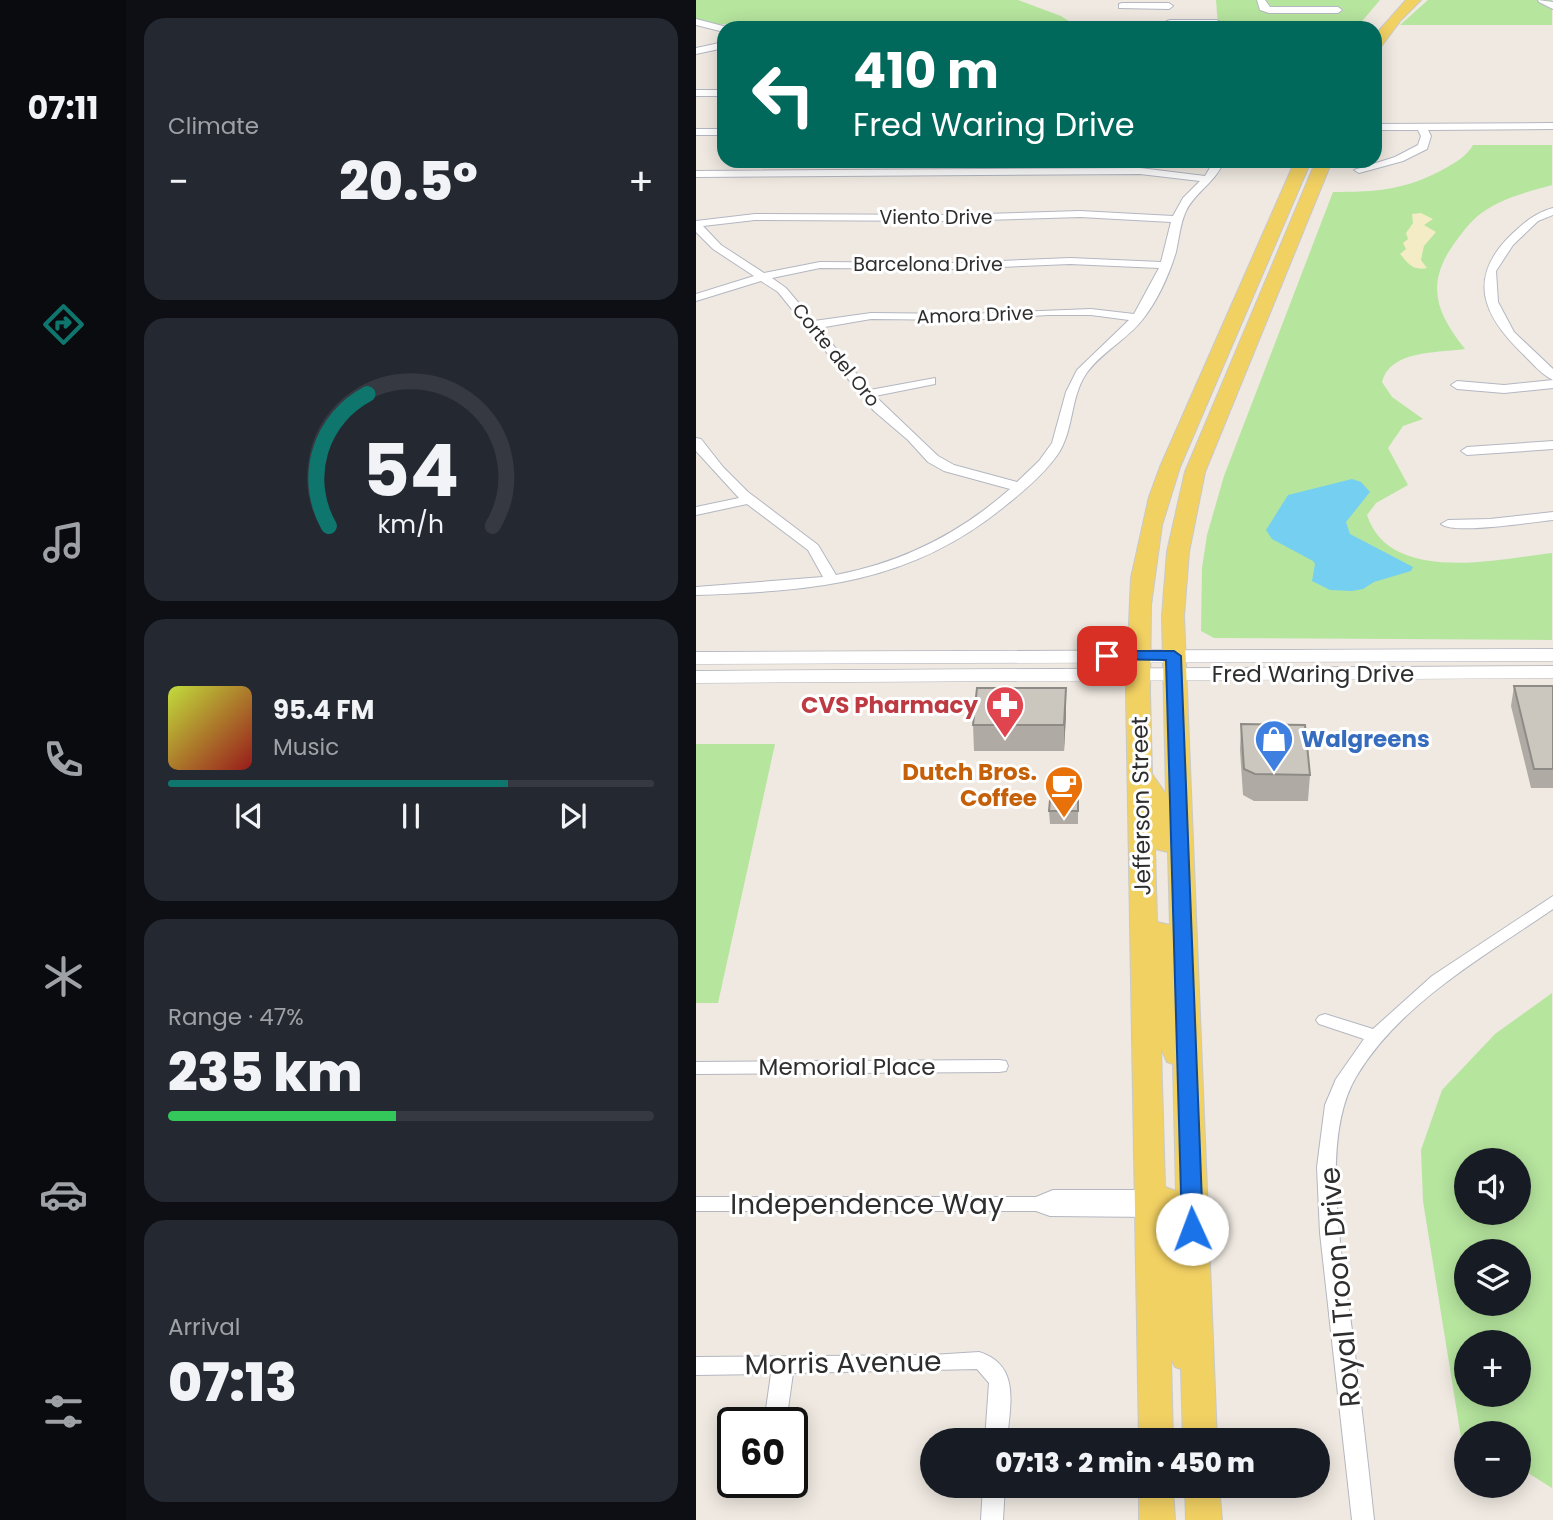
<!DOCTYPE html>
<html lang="en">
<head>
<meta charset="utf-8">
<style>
	:root { --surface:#171b24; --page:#242831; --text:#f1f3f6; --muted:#9ea1a6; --line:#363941; --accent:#0f766e }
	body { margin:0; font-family:Poppins,sans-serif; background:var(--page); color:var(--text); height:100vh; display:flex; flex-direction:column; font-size:26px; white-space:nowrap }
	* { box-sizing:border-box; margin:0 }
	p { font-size:23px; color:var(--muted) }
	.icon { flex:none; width:38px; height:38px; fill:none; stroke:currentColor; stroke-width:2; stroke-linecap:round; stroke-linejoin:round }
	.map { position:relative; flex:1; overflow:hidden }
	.side { display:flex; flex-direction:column; gap:18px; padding:18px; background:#0d0f14; width:570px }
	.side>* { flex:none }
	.hud { position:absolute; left:21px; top:21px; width:665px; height:147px; border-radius:21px; box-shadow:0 4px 18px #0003; background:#00695c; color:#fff; overflow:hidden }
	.tools { position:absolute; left:758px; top:1148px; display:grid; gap:14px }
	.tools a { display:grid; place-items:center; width:77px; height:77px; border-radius:50%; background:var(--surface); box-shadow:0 4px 18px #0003; font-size:35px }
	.speed { position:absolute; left:21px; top:1407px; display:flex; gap:14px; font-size:35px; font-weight:700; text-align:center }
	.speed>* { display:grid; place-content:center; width:91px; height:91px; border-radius:50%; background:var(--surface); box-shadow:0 4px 18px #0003; line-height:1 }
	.speed .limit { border:4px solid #111; border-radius:10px; background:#fff; color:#111 }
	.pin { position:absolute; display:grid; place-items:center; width:60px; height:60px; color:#fff; margin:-30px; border-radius:14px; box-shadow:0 4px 10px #0006 }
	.me { position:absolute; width:77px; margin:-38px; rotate:358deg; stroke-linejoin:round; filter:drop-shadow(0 0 5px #0008) }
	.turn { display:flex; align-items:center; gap:24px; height:147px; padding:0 21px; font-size:32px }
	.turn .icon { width:91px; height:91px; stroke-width:2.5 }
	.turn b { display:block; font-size:49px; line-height:60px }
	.big { font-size:52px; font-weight:800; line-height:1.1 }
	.side .widget { flex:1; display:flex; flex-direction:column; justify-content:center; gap:10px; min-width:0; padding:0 24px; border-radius:21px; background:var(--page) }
	.side .dial { align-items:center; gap:0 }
	.dial svg { height:182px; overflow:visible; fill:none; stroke:var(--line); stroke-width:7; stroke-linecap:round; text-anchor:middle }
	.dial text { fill:var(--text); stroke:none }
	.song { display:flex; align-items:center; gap:21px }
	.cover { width:84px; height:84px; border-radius:10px; background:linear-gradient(135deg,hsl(70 70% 55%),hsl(0 70% 35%)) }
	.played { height:7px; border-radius:4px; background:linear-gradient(90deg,var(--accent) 70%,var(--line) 70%) }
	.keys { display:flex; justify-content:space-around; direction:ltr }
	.heat { display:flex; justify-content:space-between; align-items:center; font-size:38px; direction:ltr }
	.charge { height:10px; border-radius:5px; background:linear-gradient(90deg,#34c759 47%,var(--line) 0) }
	.trip { position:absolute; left:224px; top:1428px; width:410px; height:70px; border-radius:35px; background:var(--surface); box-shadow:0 4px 18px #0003; font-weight:800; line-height:70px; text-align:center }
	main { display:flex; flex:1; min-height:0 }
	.menu { display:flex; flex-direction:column; width:126px; justify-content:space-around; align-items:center; background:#090b0e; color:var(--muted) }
	.menu .icon { width:49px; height:49px }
	.menu .current { color:var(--accent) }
	.menu b { font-size:32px; color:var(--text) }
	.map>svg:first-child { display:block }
	.green { fill:#b6e59e; fill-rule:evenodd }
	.sand { fill:#f3ecc5 }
	.water { fill:#75cff0 }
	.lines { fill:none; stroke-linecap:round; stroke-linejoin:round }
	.street-casing { stroke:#b4b7c1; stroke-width:2 }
	.secondary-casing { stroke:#b4b7c1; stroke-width:1 }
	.primary-casing { stroke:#c9c9c9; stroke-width:2 }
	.street { fill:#fff; fill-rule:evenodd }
	.secondary { fill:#fff; fill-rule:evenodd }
	.primary { fill:#f2d163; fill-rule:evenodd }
	.wall { fill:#afaba4 }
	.shaded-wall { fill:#8e8b86 }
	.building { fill:#cbc7bf; stroke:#8e8b86; stroke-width:2 }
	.route { fill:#1a73e8; stroke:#114b97; stroke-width:2 }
	.labels { text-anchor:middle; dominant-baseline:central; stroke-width:6; stroke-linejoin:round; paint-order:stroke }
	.far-street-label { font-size:19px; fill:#2e2e2e; stroke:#fff }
	.street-label { font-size:23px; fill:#2e2e2e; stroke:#fff }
	.health-label { font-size:23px; font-weight:bold; fill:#be3a42; stroke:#fff; text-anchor:end }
	.shop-label { font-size:23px; font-weight:bold; fill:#366cbe; stroke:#fff; text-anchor:start }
	.food-label { font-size:23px; font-weight:bold; fill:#c56008; stroke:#fff; text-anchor:end }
	.near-street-label { font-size:28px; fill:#2e2e2e; stroke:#fff }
</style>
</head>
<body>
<main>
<nav class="menu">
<b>07:11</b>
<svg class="icon current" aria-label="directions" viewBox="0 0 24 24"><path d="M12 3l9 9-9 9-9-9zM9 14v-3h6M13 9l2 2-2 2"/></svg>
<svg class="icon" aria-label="music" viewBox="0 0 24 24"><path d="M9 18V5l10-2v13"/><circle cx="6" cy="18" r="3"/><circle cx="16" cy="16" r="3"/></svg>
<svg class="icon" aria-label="phone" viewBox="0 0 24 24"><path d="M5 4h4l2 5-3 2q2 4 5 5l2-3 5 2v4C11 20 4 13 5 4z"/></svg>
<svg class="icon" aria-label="climate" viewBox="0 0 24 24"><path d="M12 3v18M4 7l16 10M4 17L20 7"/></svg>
<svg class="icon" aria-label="car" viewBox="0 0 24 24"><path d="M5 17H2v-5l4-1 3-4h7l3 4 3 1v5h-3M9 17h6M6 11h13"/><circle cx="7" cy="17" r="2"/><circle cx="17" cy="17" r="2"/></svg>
<svg class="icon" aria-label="filters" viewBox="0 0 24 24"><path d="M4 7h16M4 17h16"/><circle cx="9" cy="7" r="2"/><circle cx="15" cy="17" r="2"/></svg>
</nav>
<section class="side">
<div class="widget"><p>Climate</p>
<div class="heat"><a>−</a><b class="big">20.5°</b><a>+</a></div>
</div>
<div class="widget dial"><svg viewBox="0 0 100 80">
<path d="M14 69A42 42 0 1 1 86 69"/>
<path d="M14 69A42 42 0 0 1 31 11" stroke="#0f766e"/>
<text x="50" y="56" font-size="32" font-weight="700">54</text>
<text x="50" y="72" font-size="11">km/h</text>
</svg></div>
<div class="widget">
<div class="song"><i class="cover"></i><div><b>95.4 FM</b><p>Music</p></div></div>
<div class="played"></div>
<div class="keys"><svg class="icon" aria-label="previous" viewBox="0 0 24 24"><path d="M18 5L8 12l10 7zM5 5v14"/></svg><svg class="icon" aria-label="pause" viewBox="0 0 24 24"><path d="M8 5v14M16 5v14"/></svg><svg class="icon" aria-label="next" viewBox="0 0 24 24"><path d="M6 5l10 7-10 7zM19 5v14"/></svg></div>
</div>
<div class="widget"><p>Range · 47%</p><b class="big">235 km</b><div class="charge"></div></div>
<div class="widget"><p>Arrival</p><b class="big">07:13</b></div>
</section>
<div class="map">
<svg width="857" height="1520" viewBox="0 0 857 1520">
	<rect width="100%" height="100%" fill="#efe9e1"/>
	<path class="green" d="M 0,0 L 322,0 L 365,16 L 383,28 L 143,28 L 110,22 L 0,25 Z
		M 520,0 L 684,0 L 662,26 L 522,26 Z
		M 732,0 L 856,0 L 856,25 L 704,25 Z
		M 777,145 L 856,145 L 856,185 C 835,191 809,197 790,210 C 778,217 768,230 760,241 C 729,283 739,311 769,349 C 741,353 694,350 686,382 L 696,397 L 727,419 L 707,426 L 692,448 L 712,485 L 680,503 L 671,515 C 694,585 801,559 856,553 L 856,640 L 518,638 L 505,631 L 506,568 L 511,535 L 528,476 L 637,192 C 681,192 709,190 748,169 C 760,162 770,157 777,145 Z
		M 0,744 L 79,744 L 22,1003 L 0,1003 Z
		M 856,993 L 856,1488 L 832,1473 L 823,1470 L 822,1433 L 770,1433 L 768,1456 L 727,1201 L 725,1150 L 746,1090 L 799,1034 ZM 822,1160 L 822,1213 L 770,1213 L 770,1160 ZM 822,1251 L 822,1304 L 770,1304 L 770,1251 ZM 822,1342 L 822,1395 L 770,1395 L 770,1342 Z"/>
	<path class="sand" d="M 725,213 L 737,219 L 728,225 L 740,232 L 728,246 L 725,260 L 731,268 C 716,271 712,263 704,254 L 710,249 L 707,243 L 712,239 L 710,233 L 717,223 L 716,214 Z"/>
	<path class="water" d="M 656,479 L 665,482 L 674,492 L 650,522 L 654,534 L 717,567 L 715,571 L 678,582 L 667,589 L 656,591 L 634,590 L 616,581 L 619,564 L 617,561 L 576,539 L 570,530 L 592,495 Z"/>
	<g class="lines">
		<g class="street-casing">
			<path id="street" d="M 561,0 L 569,0 L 574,7 L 642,7 L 646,10 L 642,13 L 573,13 L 564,10 Z
				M 842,0 L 857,2 L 857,9 L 843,2 Z
				M 426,3 L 473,3 L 477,6 L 473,9 L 423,8 L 423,4 Z
				M 0,19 L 31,27 L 32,28 L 28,28 L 28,32 L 0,25 Z
				M 474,20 L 521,20 L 525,23 L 521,26 L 471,25 L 471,21 Z
				M 28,42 L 28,48 L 0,54 L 0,48 Z
				M 0,90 L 28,90 L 28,96 L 0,96 Z
				M 857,123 L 857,129 L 732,130 L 735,136 L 731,149 L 707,161 L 663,173 L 658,170 L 699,157 L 722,145 L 725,136 L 722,130 L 679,130 L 679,124 Z
				M 0,129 L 28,129 L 28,135 L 0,135 Z
				M 518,161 L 528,161 C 520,182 499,192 490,211 C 484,224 483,239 480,252 C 473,275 461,301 447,319 C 431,340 405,352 390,374 C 374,398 378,430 362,454 C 348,474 328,491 309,506 C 214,584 118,591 0,595 L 0,587 L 127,577 L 112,550 L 51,504 L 0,515 L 0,507 L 43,498 L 0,451 L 0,438 L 5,439 L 27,467 L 52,492 L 122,545 L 140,575 C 207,562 263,534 314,489 L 248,471 L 232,462 L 212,440 L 178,411 L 82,292 L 65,281 L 0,301 L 0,294 L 58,276 L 17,249 L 0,232 L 0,221 L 59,214 L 256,215 L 384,211 L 477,216 L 487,198 L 504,181 L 444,174 L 0,177 L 0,171 L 444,168 L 509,176 ZM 384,217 L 475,222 L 465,262 L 374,258 L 259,263 L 124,262 L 68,273 L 25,245 L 7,226 L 59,220 L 256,221 ZM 374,264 L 463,268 L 438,314 L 395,309 L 272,314 L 175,313 L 118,321 L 90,288 L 76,278 L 124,268 L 259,269 ZM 352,315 L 395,315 L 433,320 L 381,370 L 370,392 L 356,443 L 343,461 L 321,482 L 258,465 L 242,456 L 179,396 L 239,384 L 239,378 L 174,390 L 123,328 L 175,319 L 272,320 Z
				M 857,208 L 857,215 L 842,221 L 817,245 L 800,271 L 802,302 L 818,332 L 857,369 L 857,380 C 846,375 836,363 828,355 C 787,316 770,278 816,234 C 829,222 839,213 857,208 Z
				M 857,380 L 857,388 L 808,393 L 761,389 L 755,385 L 761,381 L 808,385 Z
				M 857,441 L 857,449 L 771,455 L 765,451 L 771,447 Z
				M 857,512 L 857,520 C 836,522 758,535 745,524 L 752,520 L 794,519 Z
				M 857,896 L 857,909 C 787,957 704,1003 660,1077 C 621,1143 649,1272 658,1345 C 665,1403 672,1462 678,1520 L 656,1520 L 624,1233 L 621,1167 L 629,1105 L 640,1079 L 668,1039 L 623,1024 L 620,1020 L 623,1016 L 629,1014 L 677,1029 L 736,976 Z
				M 303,1060 L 310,1061 L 312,1066 L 310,1071 L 303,1072 L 0,1074 L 0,1062 Z
				M 357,1190 L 455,1190 L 462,1192 L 465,1197 L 458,1203 L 463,1205 L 466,1210 L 463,1215 L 456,1217 L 354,1216 L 340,1211 L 0,1211 L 0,1197 L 340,1197 Z
				M 283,1352 C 325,1365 314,1405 311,1440 L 289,1440 L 293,1383 L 281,1369 L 97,1373 L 90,1423 L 68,1423 L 75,1374 L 0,1375 L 0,1357 L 236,1355 Z
				M 287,1486 L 309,1486 L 307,1520 L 285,1520 Z"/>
		</g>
		<g class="secondary-casing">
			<path id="secondary" d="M 857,649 L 857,661 L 0,664 L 0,652 Z
				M 857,666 L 857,678 L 0,683 L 0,671 Z"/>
		</g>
		<g class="primary-casing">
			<path id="primary" d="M 710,0 L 725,0 L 705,20 L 684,48 L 679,49 L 679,35 Z
				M 599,161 L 615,161 L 484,467 L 466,525 L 455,605 L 454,692 L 456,774 L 470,794 L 466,616 L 471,552 L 489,472 L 620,161 L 636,161 L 509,472 L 493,552 L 488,616 L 521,1440 L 487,1440 L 485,1369 L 479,1367 L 475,1358 L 477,1440 L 443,1440 L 430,692 L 435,578 L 453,497 L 464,467 ZM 459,849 L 472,852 L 474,925 L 461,922 ZM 465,1048 L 471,1062 L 477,1064 L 480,1191 L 469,1187 Z
				M 443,1486 L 477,1486 L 479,1520 L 443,1520 Z
				M 489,1486 L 523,1486 L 526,1520 L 490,1520 Z"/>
		</g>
		<use href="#street" class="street"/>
		<use href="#secondary" class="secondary"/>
		<use href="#primary" class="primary"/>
	</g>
	<path class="wall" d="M 818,686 L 857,686 L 857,788 L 835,788 L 815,706 Z
		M 370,714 L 368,751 L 278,751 L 277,725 Z
		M 545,724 L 614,775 L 612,801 L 558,801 L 547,795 L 544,750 Z
		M 382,800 L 382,824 L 354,824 L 353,811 Z"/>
	<path class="shaded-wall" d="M 370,688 L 370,714 L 368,751 L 368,725 Z"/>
	<path class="building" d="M 818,686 L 857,686 L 857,769 L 838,769 Z
		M 281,688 L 370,688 L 368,725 L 277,725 Z
		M 545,724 L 609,725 L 614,775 L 559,774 L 548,769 Z
		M 354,800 L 382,800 L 382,811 L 353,811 Z"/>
	<path class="route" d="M 411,651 L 478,651 L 485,656 L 507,1229 L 504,1234 L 496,1237 L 489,1234 L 486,1229 L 470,660 L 406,659 L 403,656 L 406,653 Z"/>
	<defs>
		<g id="pharmacy-pin" transform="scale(2.0125)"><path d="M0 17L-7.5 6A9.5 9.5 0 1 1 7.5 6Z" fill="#e0444e" stroke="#fff"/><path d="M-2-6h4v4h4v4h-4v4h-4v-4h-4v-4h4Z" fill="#fff"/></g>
		<g id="shop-pin" transform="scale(2.0125)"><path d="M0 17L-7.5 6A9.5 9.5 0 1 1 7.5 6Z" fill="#3f7fe0" stroke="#fff"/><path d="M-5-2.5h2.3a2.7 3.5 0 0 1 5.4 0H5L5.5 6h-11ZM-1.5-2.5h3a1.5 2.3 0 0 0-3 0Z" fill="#fff"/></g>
		<g id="cafe-pin" transform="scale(2.0125)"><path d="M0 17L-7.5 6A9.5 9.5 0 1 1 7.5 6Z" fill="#e8710a" stroke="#fff"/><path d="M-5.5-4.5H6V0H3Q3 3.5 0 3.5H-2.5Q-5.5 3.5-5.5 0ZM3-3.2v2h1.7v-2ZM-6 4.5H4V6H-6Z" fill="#fff"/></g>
	</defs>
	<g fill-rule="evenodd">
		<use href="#pharmacy-pin" x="309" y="705"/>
		<use href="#shop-pin" x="578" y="739"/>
		<use href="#cafe-pin" x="368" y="785"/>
	</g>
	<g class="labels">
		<g class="far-street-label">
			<text x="240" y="217">Viento Drive</text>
			<text x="232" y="264">Barcelona Drive</text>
			<text transform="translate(279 315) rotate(-2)">Amora Drive</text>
			<text transform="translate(140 355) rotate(51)">Corte del Oro</text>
		</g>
		<g class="street-label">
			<text x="617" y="674">Fred Waring Drive</text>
			<text transform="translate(445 806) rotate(-91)">Jefferson Street</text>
			<text x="151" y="1067">Memorial Place</text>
		</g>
		<g class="health-label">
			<text x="282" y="705">CVS Pharmacy</text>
		</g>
		<g class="shop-label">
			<text x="605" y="739">Walgreens</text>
		</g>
		<g class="food-label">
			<text x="341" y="772">Dutch Bros.<tspan x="341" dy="26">Coffee</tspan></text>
		</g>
		<g class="near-street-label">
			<text x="171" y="1204">Independence Way</text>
			<text transform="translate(644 1287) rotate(-95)">Royal Troon Drive</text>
			<text transform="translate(147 1363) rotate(-1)">Morris Avenue</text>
		</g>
	</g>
</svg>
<div class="tools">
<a><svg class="icon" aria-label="sound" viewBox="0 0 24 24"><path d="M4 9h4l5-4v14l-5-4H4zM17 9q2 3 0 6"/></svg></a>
<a><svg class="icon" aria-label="layers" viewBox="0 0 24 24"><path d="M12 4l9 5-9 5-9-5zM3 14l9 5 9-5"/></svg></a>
<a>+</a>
<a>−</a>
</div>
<div class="speed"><div class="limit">60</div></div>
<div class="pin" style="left:411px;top:656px;background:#d93025"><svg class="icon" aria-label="arrive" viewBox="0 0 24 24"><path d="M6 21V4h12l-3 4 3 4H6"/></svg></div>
<svg class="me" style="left:496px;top:1229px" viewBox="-20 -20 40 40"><circle r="19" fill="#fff"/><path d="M0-13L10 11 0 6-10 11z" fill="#1a73e8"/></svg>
<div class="trip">07:13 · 2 min · 450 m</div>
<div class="hud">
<div class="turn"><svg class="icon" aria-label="left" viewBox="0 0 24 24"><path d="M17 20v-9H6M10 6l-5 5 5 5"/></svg><div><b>410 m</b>Fred Waring Drive</div></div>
</div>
</div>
</main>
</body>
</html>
